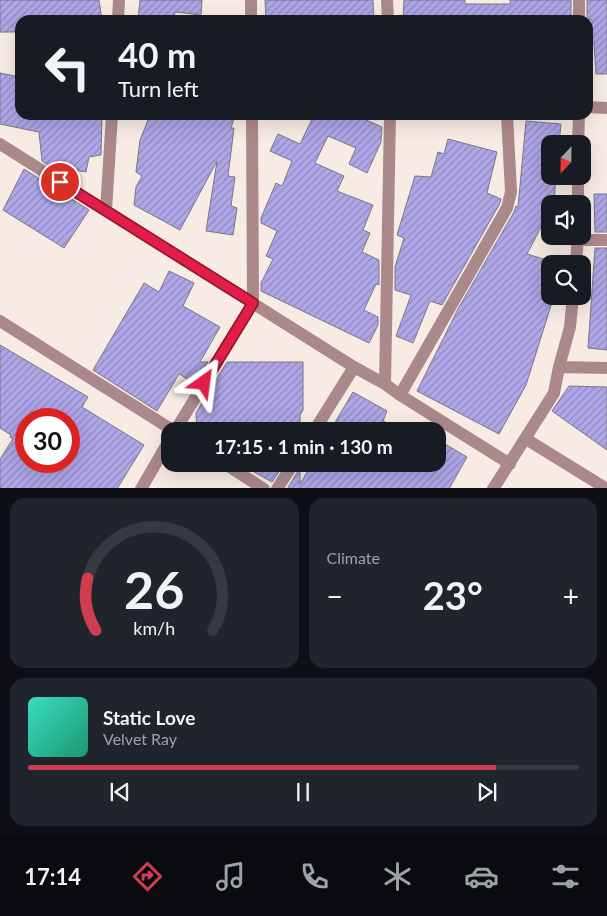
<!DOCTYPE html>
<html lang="en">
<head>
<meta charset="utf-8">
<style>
	:root { --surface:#171b24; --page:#20242c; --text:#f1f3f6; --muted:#9ea1a6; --line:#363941; --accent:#ce3e51 }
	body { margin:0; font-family:Lato,sans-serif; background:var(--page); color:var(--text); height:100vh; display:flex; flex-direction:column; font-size:19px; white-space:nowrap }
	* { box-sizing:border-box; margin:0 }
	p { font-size:16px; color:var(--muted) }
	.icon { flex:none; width:28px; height:28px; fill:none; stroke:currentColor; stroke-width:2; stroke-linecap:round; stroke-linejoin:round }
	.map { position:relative; height:488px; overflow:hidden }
	.side { display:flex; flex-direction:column; gap:10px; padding:10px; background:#0d0f14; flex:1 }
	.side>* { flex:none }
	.banner { position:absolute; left:15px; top:15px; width:578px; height:105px; border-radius:15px; box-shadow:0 5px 20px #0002; background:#171b24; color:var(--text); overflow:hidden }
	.needle { width:32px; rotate:202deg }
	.buttons { position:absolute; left:541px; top:135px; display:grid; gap:10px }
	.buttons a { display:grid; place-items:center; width:50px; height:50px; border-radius:10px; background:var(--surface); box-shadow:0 5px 20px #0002; font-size:25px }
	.speed { position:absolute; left:15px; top:408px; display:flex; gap:10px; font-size:25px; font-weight:700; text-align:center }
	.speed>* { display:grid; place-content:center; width:65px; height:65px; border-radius:50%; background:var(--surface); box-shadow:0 5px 20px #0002; line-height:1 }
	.speed .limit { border:8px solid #d22; background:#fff; color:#111 }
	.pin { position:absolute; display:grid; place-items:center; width:42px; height:42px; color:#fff; margin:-21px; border:2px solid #fff; border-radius:50%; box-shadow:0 1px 5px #0007 }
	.me { position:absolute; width:55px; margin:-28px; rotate:31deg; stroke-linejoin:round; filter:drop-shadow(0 0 4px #0008) }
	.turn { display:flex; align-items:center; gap:18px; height:105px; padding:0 20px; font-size:22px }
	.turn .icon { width:65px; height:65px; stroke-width:2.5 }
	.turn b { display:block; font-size:35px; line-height:42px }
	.big { font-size:38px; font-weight:700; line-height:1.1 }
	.side .card { flex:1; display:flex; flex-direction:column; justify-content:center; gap:8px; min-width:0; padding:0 18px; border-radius:15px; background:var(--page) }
	.side .dial { align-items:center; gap:0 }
	.dial svg { height:130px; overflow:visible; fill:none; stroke:var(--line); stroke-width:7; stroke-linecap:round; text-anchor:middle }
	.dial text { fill:var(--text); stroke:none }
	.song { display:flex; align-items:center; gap:15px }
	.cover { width:60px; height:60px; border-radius:8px; background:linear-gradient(135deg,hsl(170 70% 55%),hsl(160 70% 35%)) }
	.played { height:5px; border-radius:2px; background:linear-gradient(90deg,var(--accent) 85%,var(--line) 85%) }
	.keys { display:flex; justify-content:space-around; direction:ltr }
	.heat { display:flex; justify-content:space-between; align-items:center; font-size:28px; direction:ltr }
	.side .tiles { flex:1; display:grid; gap:10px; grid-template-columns:1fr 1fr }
	.card:last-child { grid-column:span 2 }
	.trip { position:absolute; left:161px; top:422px; width:285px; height:50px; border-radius:15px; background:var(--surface); box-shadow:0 5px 20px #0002; font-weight:700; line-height:50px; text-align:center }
	.tab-bar { display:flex; height:80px; justify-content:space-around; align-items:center; background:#090b0e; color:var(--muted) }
	.tab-bar .icon { width:35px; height:35px }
	.tab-bar .current { color:var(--accent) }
	.tab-bar b { font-size:22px; color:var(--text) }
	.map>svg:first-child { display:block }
	.building { fill:url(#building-hatch); stroke:#797883; fill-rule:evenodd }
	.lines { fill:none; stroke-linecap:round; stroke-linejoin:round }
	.minor { stroke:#aa888c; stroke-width:12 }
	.route-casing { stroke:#92132f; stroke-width:12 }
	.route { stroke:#e11d48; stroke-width:9 }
</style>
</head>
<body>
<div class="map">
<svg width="607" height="489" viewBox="0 0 607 489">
	<defs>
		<pattern id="building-hatch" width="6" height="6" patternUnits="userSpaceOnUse" patternTransform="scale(1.25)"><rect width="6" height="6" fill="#afa6e8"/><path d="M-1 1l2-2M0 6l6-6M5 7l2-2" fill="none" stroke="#9088bd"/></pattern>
	</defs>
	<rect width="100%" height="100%" fill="#f7ebe3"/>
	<path class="building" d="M 0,0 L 99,0 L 102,20 L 20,20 L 20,32 L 0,32 Z
		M 140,0 L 202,0 L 201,15 L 175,12 L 174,20 L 138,20 Z
		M 265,0 L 373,0 L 374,20 L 266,20 Z
		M 404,0 L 465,0 L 465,4 L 510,4 L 510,0 L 571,0 L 571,20 L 403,20 Z
		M 587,0 L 607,0 L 607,74 L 596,74 L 594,44 L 591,44 L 592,20 L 587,20 Z
		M 0,73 L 20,77 L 20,115 L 102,115 L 101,155 L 89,157 L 86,172 L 48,165 L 42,161 L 39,132 L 0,124 Z
		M 150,115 L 235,115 L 231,128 L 234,128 L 228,176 L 235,177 L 231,206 L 237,208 L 233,235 L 206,231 L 217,161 L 180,230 L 134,205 L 136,187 L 142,176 L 136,172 L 140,140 Z
		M 314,115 L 355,115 L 382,127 L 381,142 L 367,173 L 349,164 L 356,148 L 328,136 L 315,163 L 344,176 L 337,191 L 373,205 L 363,230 L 370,233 L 362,252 L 379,260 L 379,285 L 376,284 L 364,310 L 378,317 L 378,325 L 369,343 L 261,291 L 261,283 L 273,259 L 266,256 L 277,231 L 261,223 L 261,218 L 276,183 L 282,186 L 292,161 L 270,151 L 278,134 L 300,144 Z
		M 526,121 L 561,124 L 559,144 L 550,144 L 550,176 L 556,176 L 554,202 L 550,204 L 550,210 L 527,254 L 550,261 L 550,296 L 554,296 L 526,385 L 499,434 L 417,391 L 458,309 L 514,212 L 516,206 L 518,207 Z
		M 448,139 L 497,152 L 487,193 L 501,199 L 499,205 L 442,305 L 430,301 L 413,343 L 396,336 L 411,295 L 395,290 L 395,267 L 404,238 L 397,235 L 415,176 L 431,177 L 438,152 L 444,154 Z
		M 24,169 L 89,210 L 64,248 L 3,210 Z
		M 594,194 L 607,194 L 607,232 L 595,232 Z
		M 595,248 L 607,248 L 607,350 L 588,348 Z
		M 169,271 L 194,283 L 183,306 L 220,327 L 200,362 L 208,362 L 194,383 L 179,374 L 157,411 L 93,370 L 144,283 L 159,292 Z
		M 0,345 L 88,397 L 82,407 L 144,445 L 117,489 L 0,489 L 0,459 L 13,439 L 10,437 L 11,435 L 0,428 ZM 26,419 L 69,419 L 69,461 L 26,461 Z
		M 227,362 L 303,362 L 303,410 L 300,415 L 300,431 L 197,431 L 196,413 Z
		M 569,386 L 607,387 L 607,450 L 552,411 Z
		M 353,392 L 387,411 L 383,421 L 406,431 L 330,431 Z
		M 438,440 L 467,457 L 449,489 L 287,489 L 300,468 L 300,484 L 312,464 L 438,464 Z
		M 240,464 L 284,464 L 272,482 Z"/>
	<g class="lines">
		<path class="minor" d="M 251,0 L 251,20
			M 387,0 L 388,20
			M 118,20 L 119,0
			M 579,20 L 579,0
			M 588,107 L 607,108
			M 0,144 L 354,367 L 385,384 L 400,395 L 510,464
			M 578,144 L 579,115
			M 578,204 L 578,176
			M 106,210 L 112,115
			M 578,240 L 607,240
			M 576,264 L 578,236
			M 0,321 L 174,431
			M 559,367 L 607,368
			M 385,384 L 390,115
			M 400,395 L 507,208 L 511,192 L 507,115
			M 175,431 L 253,303 L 252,115
			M 314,431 L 354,367
			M 526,439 L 607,489
			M 225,464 L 264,489
			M 141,489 L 170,439
			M 277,489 L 293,464
			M 493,489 L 554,393 L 559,367 L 570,327 L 573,296"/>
	</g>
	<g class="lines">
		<g class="route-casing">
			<path id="route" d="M 60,182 L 253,303 L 204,383"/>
		</g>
		<use href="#route" class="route"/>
	</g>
</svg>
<div class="buttons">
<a><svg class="needle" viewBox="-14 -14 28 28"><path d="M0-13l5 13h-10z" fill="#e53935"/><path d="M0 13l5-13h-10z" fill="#9ea1a6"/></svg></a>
<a><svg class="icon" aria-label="sound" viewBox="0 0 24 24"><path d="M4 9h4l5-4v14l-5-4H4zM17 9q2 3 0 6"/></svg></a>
<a><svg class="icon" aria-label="search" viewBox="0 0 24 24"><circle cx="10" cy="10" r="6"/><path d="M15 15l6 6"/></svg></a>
</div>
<div class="speed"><div class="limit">30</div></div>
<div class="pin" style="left:60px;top:182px;background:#d93025"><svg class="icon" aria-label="arrive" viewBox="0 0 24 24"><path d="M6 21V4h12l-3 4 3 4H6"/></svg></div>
<svg class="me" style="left:204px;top:383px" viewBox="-20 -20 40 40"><path d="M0-17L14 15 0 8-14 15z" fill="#e11d48" stroke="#fff" stroke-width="4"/></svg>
<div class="trip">17:15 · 1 min · 130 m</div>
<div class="banner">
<div class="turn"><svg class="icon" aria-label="left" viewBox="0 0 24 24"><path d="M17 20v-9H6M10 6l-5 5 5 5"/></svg><div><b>40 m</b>Turn left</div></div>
</div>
</div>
<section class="side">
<div class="tiles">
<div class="card dial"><svg viewBox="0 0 100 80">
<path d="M14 69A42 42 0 1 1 86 69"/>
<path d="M14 69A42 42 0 0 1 9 37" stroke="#ce3e51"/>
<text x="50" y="56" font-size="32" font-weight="700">26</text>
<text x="50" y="72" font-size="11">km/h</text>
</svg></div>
<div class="card"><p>Climate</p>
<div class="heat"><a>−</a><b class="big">23°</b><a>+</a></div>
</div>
<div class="card">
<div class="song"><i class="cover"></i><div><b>Static Love</b><p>Velvet Ray</p></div></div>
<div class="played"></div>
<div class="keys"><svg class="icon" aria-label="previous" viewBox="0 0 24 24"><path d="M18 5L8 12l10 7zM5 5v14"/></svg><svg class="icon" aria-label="pause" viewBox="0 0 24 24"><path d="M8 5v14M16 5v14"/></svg><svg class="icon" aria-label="next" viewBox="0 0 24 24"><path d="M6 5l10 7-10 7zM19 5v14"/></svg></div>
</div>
</div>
</section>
<nav class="tab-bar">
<b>17:14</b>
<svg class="icon current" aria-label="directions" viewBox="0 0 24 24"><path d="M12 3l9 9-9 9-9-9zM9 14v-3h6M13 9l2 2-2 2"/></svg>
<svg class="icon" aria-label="music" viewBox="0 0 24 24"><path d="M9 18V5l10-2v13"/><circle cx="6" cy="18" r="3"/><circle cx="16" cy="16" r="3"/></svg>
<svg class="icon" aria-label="phone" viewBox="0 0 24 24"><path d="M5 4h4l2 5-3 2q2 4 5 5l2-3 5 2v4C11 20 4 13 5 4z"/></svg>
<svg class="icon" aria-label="climate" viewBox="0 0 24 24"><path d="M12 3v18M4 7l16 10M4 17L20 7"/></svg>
<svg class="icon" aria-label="car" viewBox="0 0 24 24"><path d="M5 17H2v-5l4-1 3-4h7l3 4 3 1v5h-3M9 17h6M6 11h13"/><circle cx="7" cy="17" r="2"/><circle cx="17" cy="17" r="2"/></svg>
<svg class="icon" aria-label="filters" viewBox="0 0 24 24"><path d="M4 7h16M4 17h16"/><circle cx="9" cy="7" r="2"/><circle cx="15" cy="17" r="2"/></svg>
</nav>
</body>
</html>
